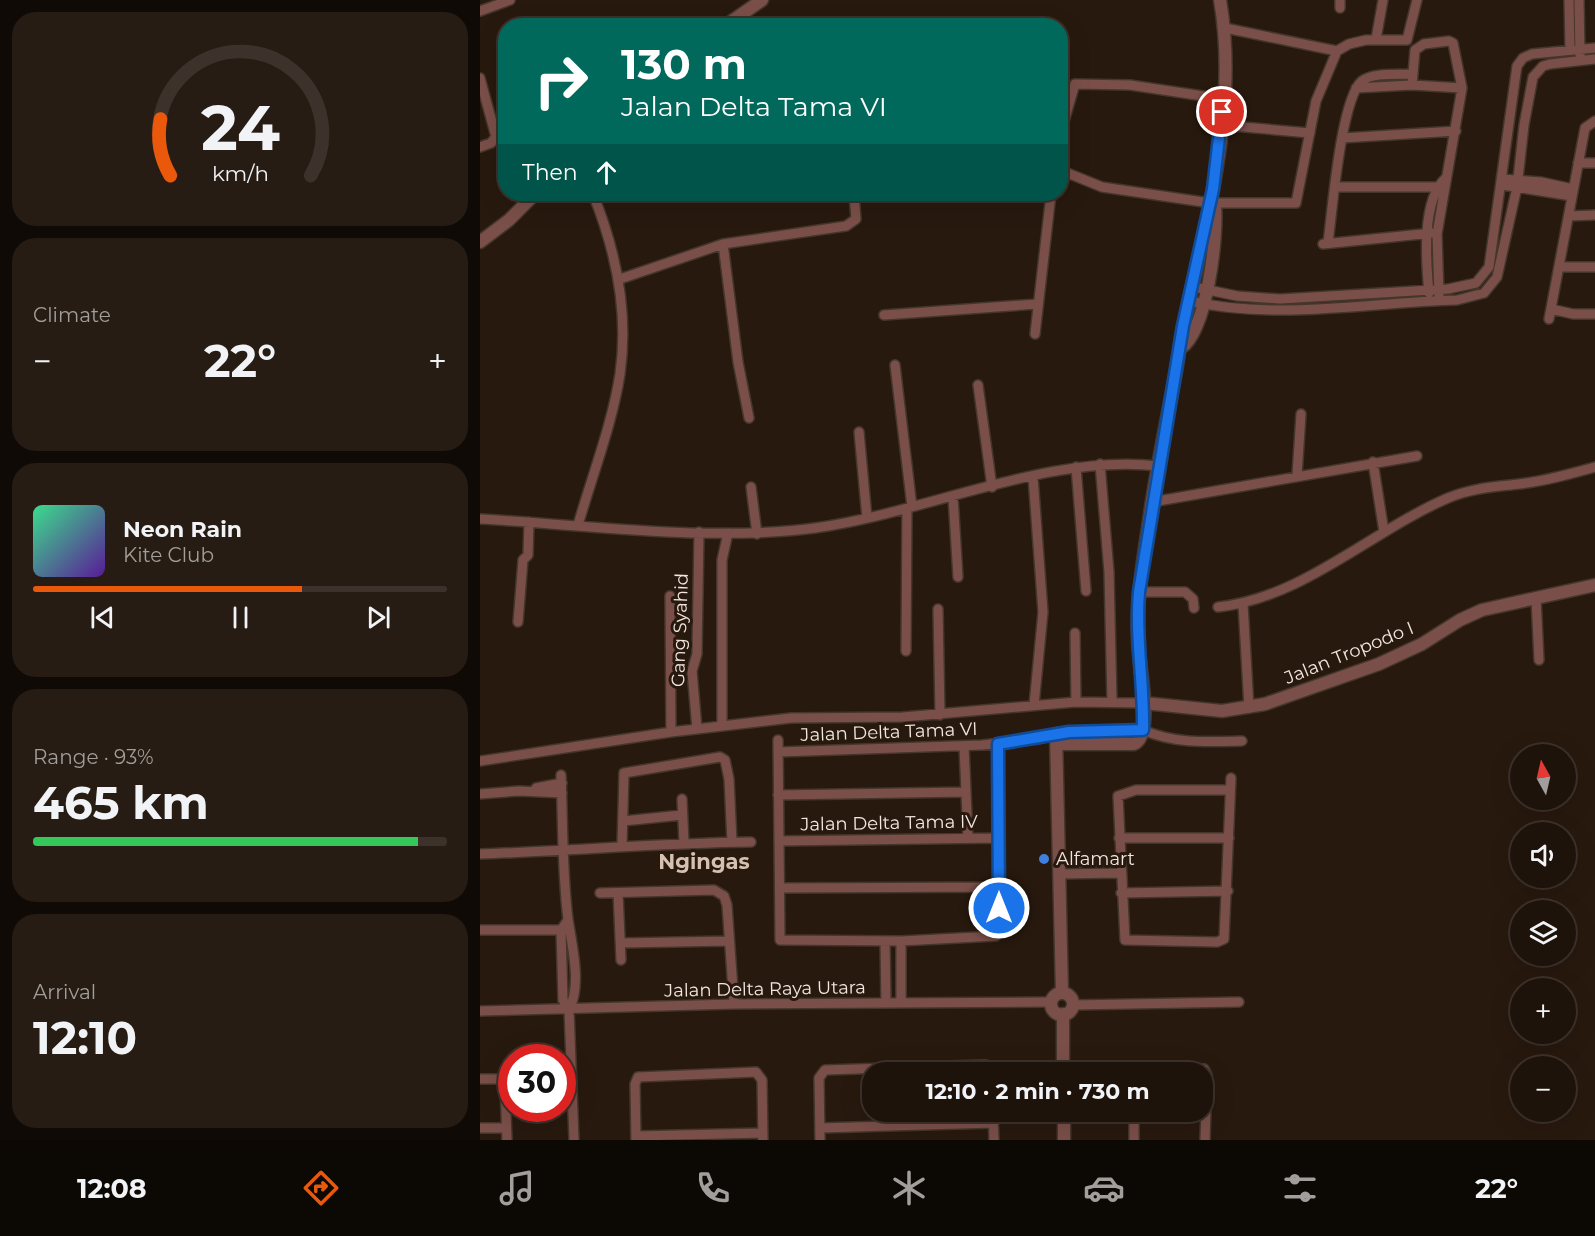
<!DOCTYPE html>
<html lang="en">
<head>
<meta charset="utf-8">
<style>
	:root { --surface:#1e130a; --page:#261c13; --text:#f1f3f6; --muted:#a19e9c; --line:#3c322b; --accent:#ea580c }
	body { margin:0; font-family:Montserrat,sans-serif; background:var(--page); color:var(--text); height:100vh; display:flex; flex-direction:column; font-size:22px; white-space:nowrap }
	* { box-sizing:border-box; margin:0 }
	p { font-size:20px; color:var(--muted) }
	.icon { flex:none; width:33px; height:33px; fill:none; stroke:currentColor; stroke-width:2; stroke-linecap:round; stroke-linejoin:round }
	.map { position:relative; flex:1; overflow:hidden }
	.details { display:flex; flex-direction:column; gap:12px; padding:12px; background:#100a06; width:480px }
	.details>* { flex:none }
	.guide { position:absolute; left:18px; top:18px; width:570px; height:183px; border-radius:24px; box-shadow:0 6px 24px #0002,0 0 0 2px var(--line); background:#00695c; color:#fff; overflow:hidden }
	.needle { width:39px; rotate:352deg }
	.buttons { position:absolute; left:1030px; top:744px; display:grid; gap:12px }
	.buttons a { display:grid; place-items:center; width:66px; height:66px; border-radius:50%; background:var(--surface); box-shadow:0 6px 24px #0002,0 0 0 2px var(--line); font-size:30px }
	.speed { position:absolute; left:18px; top:1044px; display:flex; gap:12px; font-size:30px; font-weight:700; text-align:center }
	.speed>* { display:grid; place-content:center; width:78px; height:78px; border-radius:50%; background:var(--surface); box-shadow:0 6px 24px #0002,0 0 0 2px var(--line); line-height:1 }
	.speed .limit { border:9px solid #d22; background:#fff; color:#111 }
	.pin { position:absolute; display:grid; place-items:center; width:51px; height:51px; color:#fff; margin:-26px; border:3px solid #fff; border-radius:50%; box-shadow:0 2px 6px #0007 }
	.me { position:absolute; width:66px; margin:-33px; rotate:0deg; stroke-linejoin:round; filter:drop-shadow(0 0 4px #0008) }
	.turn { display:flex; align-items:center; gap:21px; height:126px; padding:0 24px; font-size:27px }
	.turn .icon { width:78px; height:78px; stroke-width:2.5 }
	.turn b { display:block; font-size:42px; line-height:51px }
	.then { display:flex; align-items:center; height:57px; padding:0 24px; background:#0003; gap:12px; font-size:22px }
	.big { font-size:45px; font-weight:700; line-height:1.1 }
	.details .card { flex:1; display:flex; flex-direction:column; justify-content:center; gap:9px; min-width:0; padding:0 21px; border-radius:24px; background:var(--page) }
	.details .dial { align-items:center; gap:0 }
	.dial svg { height:156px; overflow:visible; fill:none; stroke:var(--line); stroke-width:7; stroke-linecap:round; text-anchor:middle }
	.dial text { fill:var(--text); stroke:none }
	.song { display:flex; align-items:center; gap:18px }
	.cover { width:72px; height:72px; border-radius:9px; background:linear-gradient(135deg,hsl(150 70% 55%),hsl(270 70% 35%)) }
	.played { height:6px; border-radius:3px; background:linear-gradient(90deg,var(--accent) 65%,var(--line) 65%) }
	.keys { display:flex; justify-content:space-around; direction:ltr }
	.heat { display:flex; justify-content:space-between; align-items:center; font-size:33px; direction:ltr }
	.charge { height:9px; border-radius:4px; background:linear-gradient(90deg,#34c759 93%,var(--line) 0) }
	.trip { position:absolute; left:382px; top:1062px; width:351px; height:60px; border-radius:24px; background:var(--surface); box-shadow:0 6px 24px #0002,0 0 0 2px var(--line); font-weight:700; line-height:60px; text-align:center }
	.tabs { display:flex; height:96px; justify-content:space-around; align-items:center; background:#0c0804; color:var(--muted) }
	.tabs .icon { width:42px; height:42px }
	.tabs .on { color:var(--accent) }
	.tabs b { font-size:27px; color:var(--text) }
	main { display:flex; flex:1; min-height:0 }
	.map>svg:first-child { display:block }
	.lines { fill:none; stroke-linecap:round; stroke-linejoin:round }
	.minor-casing { stroke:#44362b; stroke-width:12 }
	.tertiary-casing { stroke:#44362b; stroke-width:15 }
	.minor { stroke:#7b4f49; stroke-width:9 }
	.tertiary { stroke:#7b4f49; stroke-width:12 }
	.route-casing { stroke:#114b97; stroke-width:15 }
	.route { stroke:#1a73e8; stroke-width:10 }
	.shop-dot { fill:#3f7fe0; stroke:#28190e; stroke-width:2 }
	.labels { text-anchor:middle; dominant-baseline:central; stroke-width:6; stroke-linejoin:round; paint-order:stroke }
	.street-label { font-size:18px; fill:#f2e7df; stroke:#28190e }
	.poi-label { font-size:18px; fill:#f2e7df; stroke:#28190e; text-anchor:start }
	.quarter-label { font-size:21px; font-weight:bold; fill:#d5c0b2; stroke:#28190e }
</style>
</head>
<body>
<main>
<section class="details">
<div class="card dial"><svg viewBox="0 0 100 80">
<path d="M14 69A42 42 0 1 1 86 69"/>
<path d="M14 69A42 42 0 0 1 9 40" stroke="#ea580c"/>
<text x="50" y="56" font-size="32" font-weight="700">24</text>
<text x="50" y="72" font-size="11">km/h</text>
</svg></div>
<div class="card"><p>Climate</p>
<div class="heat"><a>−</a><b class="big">22°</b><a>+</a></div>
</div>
<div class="card">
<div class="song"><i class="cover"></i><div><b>Neon Rain</b><p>Kite Club</p></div></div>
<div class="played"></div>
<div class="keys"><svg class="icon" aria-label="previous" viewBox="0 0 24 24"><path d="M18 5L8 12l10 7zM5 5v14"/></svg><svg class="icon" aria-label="pause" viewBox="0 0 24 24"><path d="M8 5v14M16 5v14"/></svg><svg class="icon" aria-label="next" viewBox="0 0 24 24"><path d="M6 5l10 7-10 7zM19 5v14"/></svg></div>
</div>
<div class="card"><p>Range · 93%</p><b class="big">465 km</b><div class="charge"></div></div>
<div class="card"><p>Arrival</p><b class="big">12:10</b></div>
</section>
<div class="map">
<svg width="1115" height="1140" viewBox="0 0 1115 1140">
	<rect width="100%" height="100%" fill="#28190e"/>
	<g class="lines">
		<g class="minor-casing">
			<path id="minor" d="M 860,0 L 860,8
				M 1089,0 L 1090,49
				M 1099,0 L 1100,55
				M 0,11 L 30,0
				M 745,28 L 857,51
				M 896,39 L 903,0
				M 0,78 L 16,137 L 11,143 L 0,147
				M 932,85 L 935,50 L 944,44 L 969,41 L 973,43 L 982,88 L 957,234 L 959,295
				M 876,88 L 932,85 L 982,88
				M 741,125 L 830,133
				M 580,135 L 595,84 L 650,85 L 743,99
				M 862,138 L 976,131
				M 1098,163 L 1115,163
				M 580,170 L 622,187 L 730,203 L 816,203 L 836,101 L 857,51 L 869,44 L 886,40 L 927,40 L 937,0
				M 1022,179 L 1061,182 L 1093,189
				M 1022,185 L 1092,196
				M 855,187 L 961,187
				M 1089,216 L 1115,215
				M 848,243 C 852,213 861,98 882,81 C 893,72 918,75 932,74
				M 243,244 L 258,362 L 269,418
				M 843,244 L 952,233
				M 1079,267 L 1115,267
				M 140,279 L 243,244 L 366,226 L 376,219 L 374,194
				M 714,287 L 757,296 L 800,299 L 968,289 L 996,283 L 1009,267 L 1037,66 L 1043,58 L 1052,54 L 1115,48
				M 949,293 C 946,262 941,200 966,178
				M 710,301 C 797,321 889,302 977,300 L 1004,293 L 1017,277 L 1037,187 L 1044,125 L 1053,77 L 1063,66 L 1070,64 L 1115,59
				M 1071,309 L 1093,314 L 1115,314
				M 404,315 L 557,304
				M 1069,319 L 1105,128 L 1115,121
				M 555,334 L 571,194
				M 415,365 L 432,507
				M 498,385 L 512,487
				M 379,432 L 387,518
				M 893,462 L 904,532
				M 620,464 L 629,572 L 632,702
				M 596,467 L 606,591
				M 817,475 L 821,414
				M 553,477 L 563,612 L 554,705
				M 271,487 L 277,534
				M 473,497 L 478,577
				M 672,502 L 937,456
				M 0,519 C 108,525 229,542 335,528 C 445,513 569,453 678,466
				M 98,525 C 112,476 132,425 140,374 C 149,311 136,251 113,194
				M 659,592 L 705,592 L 713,599 L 714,608
				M 190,596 L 191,732
				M 1056,598 L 1059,660
				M 763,604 L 769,708
				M 738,607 C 823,598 891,531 968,498 C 992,488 1014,487 1039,484 C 1065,481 1090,474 1115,467
				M 458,609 L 460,715
				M 38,622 L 43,560 L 48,555 L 49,522
				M 595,633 L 596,702
				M 426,651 L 427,509
				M 242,726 L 242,560 L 248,533
				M 217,729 L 212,671 L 217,654 L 219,532
				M 663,730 C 695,744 727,742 762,741
				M 298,740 L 300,940 L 421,941 L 516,936 L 519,929 L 517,744
				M 484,746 L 488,838
				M 298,752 L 502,745 L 558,739 L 576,734
				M 0,761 L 191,732 L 311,718 L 423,717 L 596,702 L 664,703
				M 81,775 C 83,823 82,872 88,919 C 92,946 102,985 89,1010 L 94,1140
				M 56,788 L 82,783
				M 750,790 L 656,790 L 638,796 L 645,940 L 737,942 L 744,939 L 751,778
				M 0,794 L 39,791 L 82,793
				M 298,795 L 486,792
				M 202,799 L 204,843
				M 143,821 L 202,815
				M 639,838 L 749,838
				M 299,841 L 519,838
				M 142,845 L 144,773 L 240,757 L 245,760 L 249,779 L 252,842
				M 0,854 C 91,851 180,843 271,842
				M 579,863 L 640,860
				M 579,874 L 640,873
				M 300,888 L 519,887
				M 120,893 L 234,890 L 244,896 L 247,905 L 254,1004
				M 138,893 L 141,960
				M 641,893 L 748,891
				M 88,920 L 81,930 L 83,1000 L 89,1010
				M 0,930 L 85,930
				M 405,941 L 406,1003
				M 421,941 L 421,1003
				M 141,943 L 249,941
				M 593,1005 L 759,1002
				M 0,1011 L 254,1004 L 571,1002
				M 656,1072 L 665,1066 L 724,1069 L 727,1075 L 725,1140
				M 0,1079 L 19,1079 L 25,1085 L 27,1140
				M 513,1112 L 514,1140
				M 0,1128 L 26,1128
				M 340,1128 L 514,1123
				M 156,1136 L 283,1133
				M 156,1140 L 155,1084 L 158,1077 L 276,1072 L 282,1080 L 283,1140
				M 340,1140 L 339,1078 L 345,1070 L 502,1065 L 506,1065 L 512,1072
				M 654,1140 L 654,1112"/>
		</g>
		<g class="tertiary-casing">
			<path id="tertiary" d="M 245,26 L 282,0
				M 0,242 L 29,220 L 55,194
				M 701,348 C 727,331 738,236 735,205
				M 664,703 L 742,711 L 785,704 L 899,664 L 942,644 L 980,620 L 1002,610 L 1115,585
				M 577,744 L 654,744 C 672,737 662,679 660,663 C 653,613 663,563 670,514 C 677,466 687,419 696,371 C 699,356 700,341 703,327 C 726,221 759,109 740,0
				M 582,993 L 576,734 L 663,730
				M571 1004a11 11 0 1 1 22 0a11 11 0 1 1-22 0Z
				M 583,1014 L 583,1072
				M 584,1112 L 584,1140"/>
		</g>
		<use href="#minor" class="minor"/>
		<use href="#tertiary" class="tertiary"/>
	</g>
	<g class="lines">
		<g class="route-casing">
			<path id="route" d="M 519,908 L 518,744 L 589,732 L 663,730 C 664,683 655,638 659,592 L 703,326 L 733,189 L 742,112"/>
		</g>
		<use href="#route" class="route"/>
	</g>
	<circle class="shop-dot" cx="564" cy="859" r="6"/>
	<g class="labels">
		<g class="street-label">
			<text transform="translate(200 630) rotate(-88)">Gang Syahid</text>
			<text transform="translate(869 653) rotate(-22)">Jalan Tropodo I</text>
			<text transform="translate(409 732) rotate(-2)">Jalan Delta Tama VI</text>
			<text transform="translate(409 823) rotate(-1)">Jalan Delta Tama IV</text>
			<text transform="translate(285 989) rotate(-1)">Jalan Delta Raya Utara</text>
		</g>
		<g class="poi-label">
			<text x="576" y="859">Alfamart</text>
		</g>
		<g class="quarter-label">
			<text x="224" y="861">Ngingas</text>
		</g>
	</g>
</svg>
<div class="buttons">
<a><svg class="needle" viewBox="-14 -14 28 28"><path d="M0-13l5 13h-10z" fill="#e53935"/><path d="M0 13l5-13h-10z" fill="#a19e9c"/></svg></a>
<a><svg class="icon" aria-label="sound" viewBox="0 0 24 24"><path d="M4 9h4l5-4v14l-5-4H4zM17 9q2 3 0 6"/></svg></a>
<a><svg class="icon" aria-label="layers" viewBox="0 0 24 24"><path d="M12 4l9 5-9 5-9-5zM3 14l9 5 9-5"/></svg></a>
<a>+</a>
<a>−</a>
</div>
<div class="speed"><div class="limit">30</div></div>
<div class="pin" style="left:742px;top:112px;background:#d93025"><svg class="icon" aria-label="arrive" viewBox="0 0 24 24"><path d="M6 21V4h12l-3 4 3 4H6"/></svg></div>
<svg class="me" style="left:519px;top:908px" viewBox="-20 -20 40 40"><circle r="17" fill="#1a73e8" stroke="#fff" stroke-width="3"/><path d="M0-11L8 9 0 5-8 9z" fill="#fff"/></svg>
<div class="trip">12:10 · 2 min · 730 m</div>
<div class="guide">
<div class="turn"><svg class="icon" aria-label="right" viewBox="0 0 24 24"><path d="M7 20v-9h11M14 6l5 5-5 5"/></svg><div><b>130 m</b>Jalan Delta Tama VI</div></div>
<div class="then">Then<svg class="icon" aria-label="ahead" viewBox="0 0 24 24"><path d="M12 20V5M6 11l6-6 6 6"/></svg></div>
</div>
</div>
</main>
<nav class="tabs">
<b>12:08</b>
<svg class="icon on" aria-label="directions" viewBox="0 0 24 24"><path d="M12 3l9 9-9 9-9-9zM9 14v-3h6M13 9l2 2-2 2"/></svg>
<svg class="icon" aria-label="music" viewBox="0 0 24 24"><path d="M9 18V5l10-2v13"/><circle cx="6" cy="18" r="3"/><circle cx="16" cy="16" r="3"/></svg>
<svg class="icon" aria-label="phone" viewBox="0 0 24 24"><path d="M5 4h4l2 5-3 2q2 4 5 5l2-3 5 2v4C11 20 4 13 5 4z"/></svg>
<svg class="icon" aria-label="climate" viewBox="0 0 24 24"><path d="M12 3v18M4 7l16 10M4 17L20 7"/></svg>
<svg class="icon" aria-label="car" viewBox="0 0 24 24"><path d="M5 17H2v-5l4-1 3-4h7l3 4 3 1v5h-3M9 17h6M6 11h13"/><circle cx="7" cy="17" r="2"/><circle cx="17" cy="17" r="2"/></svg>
<svg class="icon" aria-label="filters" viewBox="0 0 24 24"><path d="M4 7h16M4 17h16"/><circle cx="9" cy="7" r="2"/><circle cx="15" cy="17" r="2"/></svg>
<b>22°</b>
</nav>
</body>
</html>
